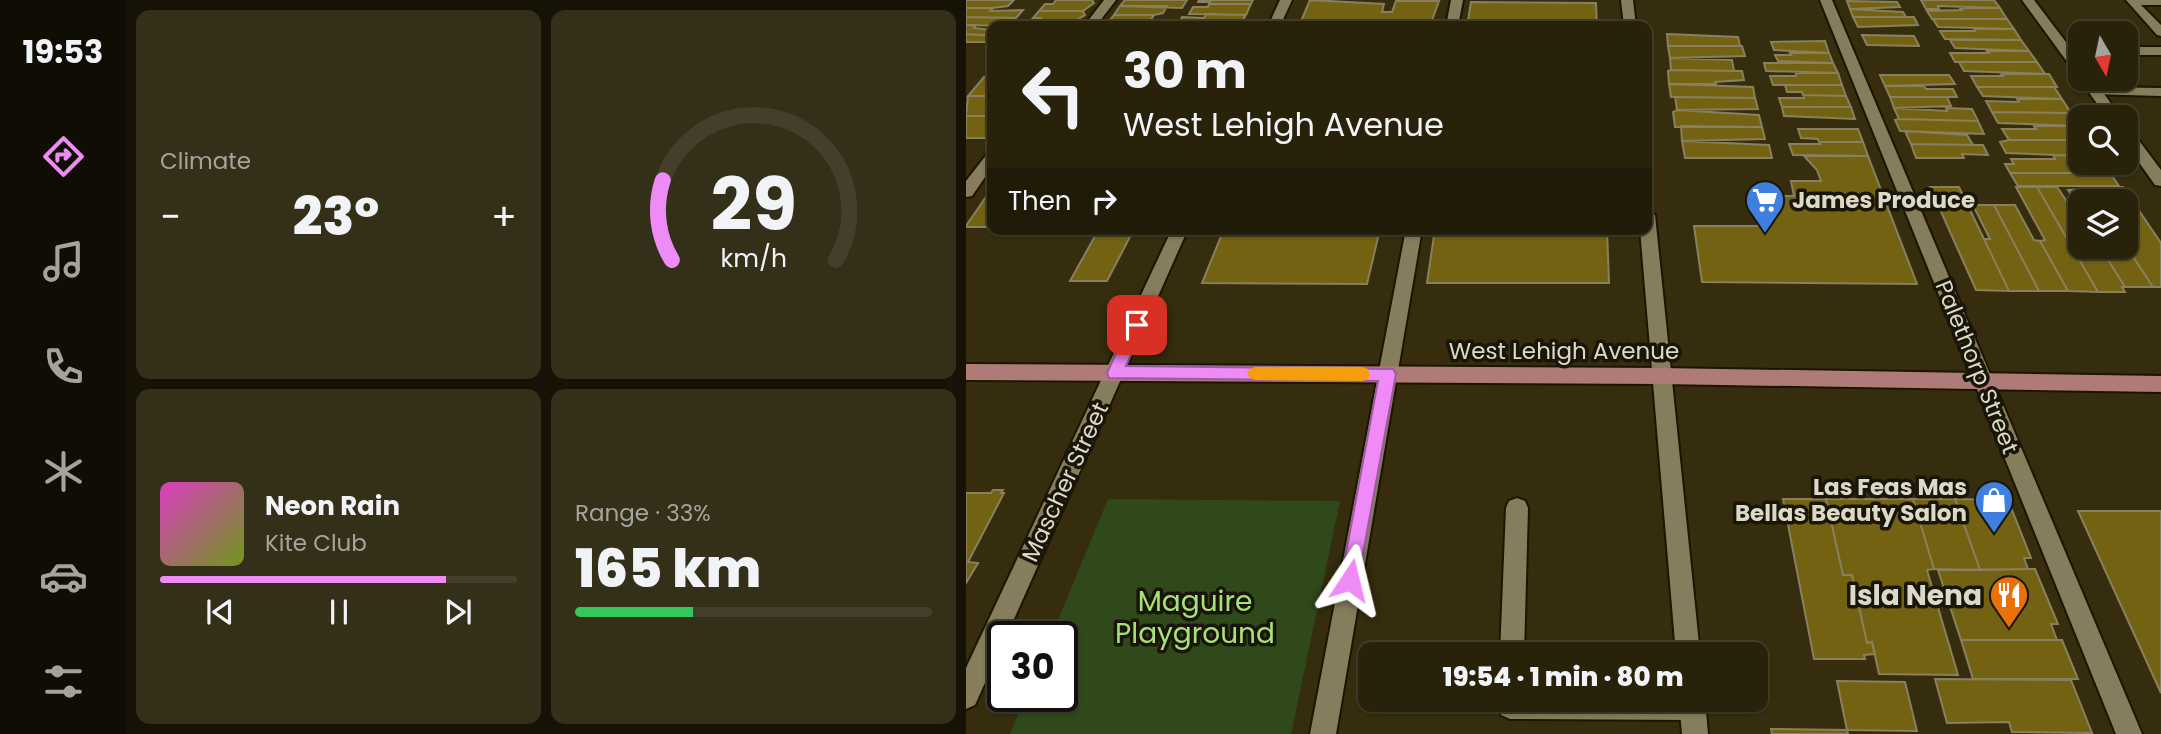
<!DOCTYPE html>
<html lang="en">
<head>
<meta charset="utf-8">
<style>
	:root { --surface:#28220a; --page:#342f18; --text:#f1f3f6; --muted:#a5a49c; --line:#443f2b; --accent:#ee8bf7 }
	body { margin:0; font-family:Poppins,sans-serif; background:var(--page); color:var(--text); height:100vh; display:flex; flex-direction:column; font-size:26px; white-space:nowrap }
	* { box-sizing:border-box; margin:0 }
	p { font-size:23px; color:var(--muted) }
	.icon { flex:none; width:38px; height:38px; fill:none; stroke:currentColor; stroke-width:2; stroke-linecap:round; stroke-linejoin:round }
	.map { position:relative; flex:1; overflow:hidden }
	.details { display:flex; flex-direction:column; gap:10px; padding:10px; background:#161306; width:840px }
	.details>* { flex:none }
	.banner { position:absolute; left:21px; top:21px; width:665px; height:214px; border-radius:14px; box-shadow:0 2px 5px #0004,0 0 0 2px var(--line); background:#28220a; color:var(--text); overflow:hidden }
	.needle { width:46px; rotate:171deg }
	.tools { position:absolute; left:1102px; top:21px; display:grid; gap:14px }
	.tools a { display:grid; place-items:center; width:70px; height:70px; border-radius:14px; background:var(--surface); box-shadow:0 2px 5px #0004,0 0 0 2px var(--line); font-size:35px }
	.speed { position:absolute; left:21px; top:621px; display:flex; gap:14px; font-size:35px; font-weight:700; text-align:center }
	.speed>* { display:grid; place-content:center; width:91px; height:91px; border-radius:50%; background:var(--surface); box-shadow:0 2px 5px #0004,0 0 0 2px var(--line); line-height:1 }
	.speed .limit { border:4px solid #111; border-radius:10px; background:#fff; color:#111 }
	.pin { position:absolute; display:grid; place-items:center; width:60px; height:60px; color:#fff; margin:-30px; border-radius:14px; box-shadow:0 4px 10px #0006 }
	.me { position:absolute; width:77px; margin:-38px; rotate:10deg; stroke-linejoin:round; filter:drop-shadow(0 0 5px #0008) }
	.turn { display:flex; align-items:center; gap:24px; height:147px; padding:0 21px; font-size:32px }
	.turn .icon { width:91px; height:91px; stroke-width:2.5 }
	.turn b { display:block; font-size:49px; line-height:60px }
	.then { display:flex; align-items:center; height:66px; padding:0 21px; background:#0003; gap:14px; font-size:26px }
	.big { font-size:52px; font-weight:800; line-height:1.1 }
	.details .card { flex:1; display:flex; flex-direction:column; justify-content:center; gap:10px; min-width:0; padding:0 24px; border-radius:14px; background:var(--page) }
	.details .dial { align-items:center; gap:0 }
	.dial svg { height:182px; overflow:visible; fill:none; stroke:var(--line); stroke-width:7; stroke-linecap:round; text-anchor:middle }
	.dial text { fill:var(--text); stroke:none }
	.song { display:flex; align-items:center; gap:21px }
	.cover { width:84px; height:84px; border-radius:10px; background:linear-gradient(135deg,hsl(310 70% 55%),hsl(80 70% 35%)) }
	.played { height:7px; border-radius:4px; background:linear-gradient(90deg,var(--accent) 80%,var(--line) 80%) }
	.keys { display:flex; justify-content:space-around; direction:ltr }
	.heat { display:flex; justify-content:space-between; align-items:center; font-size:38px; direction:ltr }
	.charge { height:10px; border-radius:5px; background:linear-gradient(90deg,#34c759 33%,var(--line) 0) }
	.details .tiles { flex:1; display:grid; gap:10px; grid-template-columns:repeat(2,1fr) }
	.trip { position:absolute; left:392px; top:642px; width:410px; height:70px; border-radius:14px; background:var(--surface); box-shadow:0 2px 5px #0004,0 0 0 2px var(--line); font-weight:800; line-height:70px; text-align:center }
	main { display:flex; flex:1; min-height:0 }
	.dock { display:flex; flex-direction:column; width:126px; justify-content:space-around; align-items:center; background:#100e04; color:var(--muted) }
	.dock .icon { width:49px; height:49px }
	.dock .on { color:var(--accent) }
	.dock b { font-size:32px; color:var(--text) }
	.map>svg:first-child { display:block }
	.green { fill:#2f491b }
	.building { fill:#736211; stroke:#88805f; stroke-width:2 }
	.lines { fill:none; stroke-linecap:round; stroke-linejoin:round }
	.service-casing { stroke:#1c1500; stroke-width:4 }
	.minor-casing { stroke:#1c1500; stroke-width:4 }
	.tertiary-casing { stroke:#1c1500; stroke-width:4 }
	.primary-casing { stroke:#1c1500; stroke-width:4 }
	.service { fill:#857d5c; fill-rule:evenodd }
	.minor { fill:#857d5c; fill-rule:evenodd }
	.tertiary { fill:#857d5c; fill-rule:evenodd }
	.primary { fill:#ae7b78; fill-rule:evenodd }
	.route { fill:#ee8bf7; stroke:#9b5aa1; stroke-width:2 }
	.slow { fill:#f59e0b }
	.labels { text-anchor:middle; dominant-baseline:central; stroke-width:7; stroke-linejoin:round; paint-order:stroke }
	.poi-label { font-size:23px; font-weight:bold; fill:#ddd9c7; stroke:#191609; text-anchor:start }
	.street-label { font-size:23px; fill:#ddd9c7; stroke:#191609 }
	.near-poi-label { font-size:28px; font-weight:bold; fill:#ddd9c7; stroke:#191609; text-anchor:end }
	.near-park-label { font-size:28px; fill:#a6e279; stroke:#191609 }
</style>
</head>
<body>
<main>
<nav class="dock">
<b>19:53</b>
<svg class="icon on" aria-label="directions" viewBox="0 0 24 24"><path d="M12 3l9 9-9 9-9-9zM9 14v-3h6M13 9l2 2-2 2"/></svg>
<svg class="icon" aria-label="music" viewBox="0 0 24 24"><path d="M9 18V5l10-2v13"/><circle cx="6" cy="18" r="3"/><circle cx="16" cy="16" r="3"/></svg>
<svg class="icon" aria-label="phone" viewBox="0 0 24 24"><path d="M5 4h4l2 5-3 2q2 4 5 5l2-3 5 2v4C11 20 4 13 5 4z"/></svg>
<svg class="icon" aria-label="climate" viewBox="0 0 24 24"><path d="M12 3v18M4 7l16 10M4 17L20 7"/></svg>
<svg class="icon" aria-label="car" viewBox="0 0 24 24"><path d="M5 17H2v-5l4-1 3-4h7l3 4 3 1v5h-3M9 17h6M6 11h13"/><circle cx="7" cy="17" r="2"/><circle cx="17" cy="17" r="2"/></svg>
<svg class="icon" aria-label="filters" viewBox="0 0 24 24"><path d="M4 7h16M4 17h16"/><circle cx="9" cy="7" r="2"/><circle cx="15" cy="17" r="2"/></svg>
</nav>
<section class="details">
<div class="tiles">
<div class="card"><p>Climate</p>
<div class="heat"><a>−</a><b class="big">23°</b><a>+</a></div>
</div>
<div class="card dial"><svg viewBox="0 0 100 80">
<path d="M14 69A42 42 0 1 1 86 69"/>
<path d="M14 69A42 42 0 0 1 10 34" stroke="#ee8bf7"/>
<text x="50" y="56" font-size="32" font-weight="700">29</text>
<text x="50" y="72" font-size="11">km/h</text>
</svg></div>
<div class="card">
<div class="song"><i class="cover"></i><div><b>Neon Rain</b><p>Kite Club</p></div></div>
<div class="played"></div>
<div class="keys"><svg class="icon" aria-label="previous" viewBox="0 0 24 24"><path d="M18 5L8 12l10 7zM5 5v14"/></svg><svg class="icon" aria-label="pause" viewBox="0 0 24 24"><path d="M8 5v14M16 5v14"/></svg><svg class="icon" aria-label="next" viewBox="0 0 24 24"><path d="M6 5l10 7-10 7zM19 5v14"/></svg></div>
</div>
<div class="card"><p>Range · 33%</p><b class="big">165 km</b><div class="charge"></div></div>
</div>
</section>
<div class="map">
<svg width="1195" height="734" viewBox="0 0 1195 734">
	<rect width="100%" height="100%" fill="#352d0e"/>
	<path class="green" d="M 142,499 L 374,501 L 325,734 L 44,734 L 60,697 L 96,696 L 96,637 L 85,637 Z"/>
	<path class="building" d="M 0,0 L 48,0 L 42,6 L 27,8 L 0,8 Z
		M 90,0 L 126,0 L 128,3 L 117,11 L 73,11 L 79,4 L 87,4 Z
		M 159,0 L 221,0 L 216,8 L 154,6 Z
		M 233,0 L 287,0 L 285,4 L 243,4 L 244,2 L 232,2 Z
		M 344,0 L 418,4 L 416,12 L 426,12 L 430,1 L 473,1 L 464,26 L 333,26 Z
		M 955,0 L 1028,0 L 1034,8 L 972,6 L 973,9 L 960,9 Z
		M 881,1 L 931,2 L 934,7 L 884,9 Z
		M 505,2 L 630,3 L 631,26 L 501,26 Z
		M 243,4 L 285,4 L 280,15 L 223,14 L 227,7 L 242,7 Z
		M 154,6 L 201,6 L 197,13 L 188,15 L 148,15 Z
		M 0,8 L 27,8 L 24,11 L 57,10 L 50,18 L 0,17 Z
		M 994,8 L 1034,8 L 1041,19 L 966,19 L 961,11 L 996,10 Z
		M 884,9 L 937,12 L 940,17 L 887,17 Z
		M 73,11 L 117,11 L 119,15 L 109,21 L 73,21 L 75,18 L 67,18 Z
		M 240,14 L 280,15 L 274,25 L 212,25 L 216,17 L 238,18 Z
		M 148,15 L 188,15 L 182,24 L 141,24 Z
		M 0,17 L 50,18 L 42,26 L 0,25 Z
		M 887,17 L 948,17 L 952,25 L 892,27 Z
		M 967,19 L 1041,19 L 1048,29 L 972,27 Z
		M 73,21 L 109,21 L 113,23 L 111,26 L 60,26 Z
		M 0,25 L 10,25 L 8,28 L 26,30 L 17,35 L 0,34 Z
		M 1008,29 L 1048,29 L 1055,40 L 979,39 L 974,31 L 1009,31 Z
		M 0,34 L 26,36 L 26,40 L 24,42 L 0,42 Z
		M 701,34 L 772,37 L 774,46 L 702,46 Z
		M 896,35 L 948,36 L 953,46 L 901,45 Z
		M 984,40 L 1055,40 L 1063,51 L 989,48 Z
		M 859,41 L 863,53 L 808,50 L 805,42 Z
		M 702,46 L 776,46 L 779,56 L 704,58 Z
		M 1021,51 L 1063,51 L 1071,62 L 989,62 L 984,53 L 1023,53 Z
		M 824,53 L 863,53 L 867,63 L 812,61 L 809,55 L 825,55 Z
		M 704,58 L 766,60 L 768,71 L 705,70 Z
		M 993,62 L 1071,62 L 1079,74 L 998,71 Z
		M 798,63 L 867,63 L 872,73 L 800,71 Z
		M 705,70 L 776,71 L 778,80 L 749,82 L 750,84 L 703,84 L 702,71 Z
		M 830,73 L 872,73 L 876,85 L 807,85 L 804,76 L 830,76 Z
		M 1035,74 L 1083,74 L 1091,87 L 1011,87 L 1005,76 L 1037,76 Z
		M 914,75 L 983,75 L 989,84 L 919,86 Z
		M 18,77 L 26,77 L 26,96 L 2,96 Z
		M 703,84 L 787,87 L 789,98 L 705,97 Z
		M 819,85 L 876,85 L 880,96 L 837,95 L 836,92 L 821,92 Z
		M 919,86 L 958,86 L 960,89 L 987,89 L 991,97 L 924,97 Z
		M 1011,87 L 1088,87 L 1096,99 L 1017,96 Z
		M 837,95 L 880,96 L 885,107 L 816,107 L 813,98 L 838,98 Z
		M 2,96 L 26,96 L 26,116 L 0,116 Z
		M 709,97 L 789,98 L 792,109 L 711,110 Z
		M 924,97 L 981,97 L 985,106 L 928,108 Z
		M 1051,99 L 1096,99 L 1105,113 L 1026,112 L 1020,101 L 1053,102 Z
		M 816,107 L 885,107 L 889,119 L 818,116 Z
		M 928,108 L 981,111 L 980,108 L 1006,109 L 1012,121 L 933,119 Z
		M 711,110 L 793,115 L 796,127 L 709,127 L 707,112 Z
		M 1026,112 L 1105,113 L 1115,126 L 1032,123 Z
		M 0,116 L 26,116 L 26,131 L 21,138 L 0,138 Z
		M 933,119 L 1012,121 L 1018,134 L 934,131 L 929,120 Z
		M 715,126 L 796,127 L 799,139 L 716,141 Z
		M 1068,126 L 1115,126 L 1115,140 L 1043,140 L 1036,129 L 1070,129 Z
		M 832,129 L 892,129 L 897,142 L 853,142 L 852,139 L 835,138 Z
		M 939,131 L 1001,135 L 1007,145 L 945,144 Z
		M 1043,140 L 1115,140 L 1115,156 L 1040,153 L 1034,142 Z
		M 716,141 L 803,145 L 806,158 L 719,158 Z
		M 853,142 L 897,142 L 902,156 L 827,155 L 823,144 L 854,144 Z
		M 945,144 L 1017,145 L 1022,155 L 996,154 L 998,158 L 950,158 Z
		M 1087,155 L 1115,156 L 1115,163 L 1140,163 L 1147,173 L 1044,173 L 1039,164 L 1048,164 L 1045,159 L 1089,159 Z
		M 838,156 L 902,156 L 951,284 L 736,282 L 728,226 L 803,226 L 797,196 L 828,196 L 825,181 L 855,181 L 851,170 Z
		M 1044,173 L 1144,173 L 1153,186 L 1052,186 Z
		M 964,187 L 993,187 L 1043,291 L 1010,290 Z
		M 1050,187 L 1071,187 L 1132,292 L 1102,291 L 1074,241 L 1079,240 Z
		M 1071,187 L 1091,187 L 1115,222 L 1115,247 L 1134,247 L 1159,287 L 1156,287 L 1159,292 L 1132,292 Z
		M 1122,187 L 1157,187 L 1195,243 L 1195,287 L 1187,287 L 1160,246 L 1160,201 L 1131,201 Z
		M 26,188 L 26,227 L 0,227 L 0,226 Z
		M 1123,189 L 1131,201 L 1115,201 L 1115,209 L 1102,190 Z
		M 1007,205 L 1028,205 L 1073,291 L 1043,291 L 1018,239 L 1024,239 Z
		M 1028,205 L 1049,205 L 1068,240 L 1074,241 L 1102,291 L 1073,291 Z
		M 133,229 L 168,229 L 141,281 L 104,281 Z
		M 258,229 L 414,229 L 401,284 L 236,283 Z
		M 469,229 L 641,229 L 643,283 L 461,283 Z
		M 1160,246 L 1187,287 L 1159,287 L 1134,247 Z
		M 27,490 L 37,490 L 35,493 L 38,493 L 2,562 L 12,563 L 0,583 L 0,493 L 25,493 Z
		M 817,499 L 860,499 L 877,575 L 886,575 L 901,643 L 906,642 L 909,654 L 898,655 L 899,659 L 848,659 Z
		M 860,499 L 947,499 L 968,569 L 961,570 L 992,675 L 913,674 L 906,642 L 901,643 L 886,575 L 877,575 Z
		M 947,499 L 989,499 L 1014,570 L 968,569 Z
		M 989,499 L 1036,500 L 1040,510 L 1046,510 L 1065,558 L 1058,558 L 1062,569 L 1014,570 Z
		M 1112,511 L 1195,511 L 1195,693 Z
		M 1069,569 L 1092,624 L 1085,624 L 1091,640 L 995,640 L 972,570 Z
		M 995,640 L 1096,640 L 1112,679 L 1007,679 Z
		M 969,679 L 1105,680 L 1126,733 L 1046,732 L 1043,722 L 981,723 Z
		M 871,681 L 939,682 L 951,731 L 881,730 Z
		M 805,729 L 881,730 L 882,734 L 806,734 Z"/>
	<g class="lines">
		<g class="service-casing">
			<path id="service" d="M 1160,0 L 1195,0 L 1195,5 L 1175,5 L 1195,25 L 1195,36 L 1191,35 Z
				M 1115,47 L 1115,55 L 1100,55 L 1093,51 L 1100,47 Z
				M 1160,47 L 1195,47 L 1195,55 L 1160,55 Z
				M 1129,87 L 1195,88 L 1195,96 L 1124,94 L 1124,88 Z
				M 551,498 L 559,501 L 562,508 L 558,654 L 534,654 L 540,508 L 543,501 Z
				M 531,700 L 737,700 L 740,707 L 736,716 L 727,720 L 544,719 L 535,715 Z"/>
		</g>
		<g class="minor-casing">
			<path id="minor" d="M 138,0 L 150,0 L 130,26 L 118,26 Z
				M 314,0 L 326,0 L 314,26 L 302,26 Z
				M 485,0 L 497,0 L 492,26 L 480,26 Z
				M 655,0 L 667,0 L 670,26 L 658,26 Z
				M 854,0 L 866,0 L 1176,734 L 1150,734 Z
				M 26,152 L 26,167 L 6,196 L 0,197 L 0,181 L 21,154 Z
				M 681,209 L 689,215 L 734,654 L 710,654 L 674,229 L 681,229 Z
				M 206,229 L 222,229 L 40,637 L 37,637 L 37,643 L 9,705 L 0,709 L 0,668 Z
				M 440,229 L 456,229 L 370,734 L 344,734 Z
				M 713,700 L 739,700 L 742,734 L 716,734 Z"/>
		</g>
		<g class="tertiary-casing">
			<path id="tertiary" d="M 1056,0 L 1068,0 L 1115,62 L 1115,75 L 1110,74 Z
				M 1115,77 L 1127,79 L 1155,117 L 1141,117 L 1113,79 Z
				M 1160,128 L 1165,130 L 1195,170 L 1195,186 L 1189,185 L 1160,144 Z"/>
		</g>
		<g class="primary-casing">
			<path id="primary" d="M 0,364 L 695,368 L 1195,376 L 1195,392 L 695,384 L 0,380 Z"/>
		</g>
		<use href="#service" class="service"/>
		<use href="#minor" class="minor"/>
		<use href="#tertiary" class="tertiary"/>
		<use href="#primary" class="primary"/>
	</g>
	<path class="route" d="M 171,319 L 178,325 L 160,366 L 427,369 L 430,374 L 391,586 L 384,589 L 378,586 L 375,580 L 412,381 L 143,378 L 141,373 L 165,321 Z"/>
	<path class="slow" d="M 289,367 L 396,367 L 402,369 L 404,374 L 402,379 L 396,381 L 289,380 L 284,378 L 281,373 L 284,369 Z"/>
	<defs>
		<g id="supermarket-pin" transform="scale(2.0125)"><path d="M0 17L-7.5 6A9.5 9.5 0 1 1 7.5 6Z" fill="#3f7fe0" stroke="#191609"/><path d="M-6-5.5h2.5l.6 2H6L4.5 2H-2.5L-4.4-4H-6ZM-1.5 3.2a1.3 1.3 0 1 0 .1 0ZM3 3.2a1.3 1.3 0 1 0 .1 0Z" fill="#fff"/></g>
		<g id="shop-pin" transform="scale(2.0125)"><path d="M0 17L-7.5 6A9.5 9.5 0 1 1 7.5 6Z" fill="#3f7fe0" stroke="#191609"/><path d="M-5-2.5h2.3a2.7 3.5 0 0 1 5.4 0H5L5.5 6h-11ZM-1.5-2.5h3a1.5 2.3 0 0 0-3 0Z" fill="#fff"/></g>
		<g id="restaurant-pin" transform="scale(2.0125)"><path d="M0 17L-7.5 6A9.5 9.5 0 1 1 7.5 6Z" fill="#e8710a" stroke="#191609"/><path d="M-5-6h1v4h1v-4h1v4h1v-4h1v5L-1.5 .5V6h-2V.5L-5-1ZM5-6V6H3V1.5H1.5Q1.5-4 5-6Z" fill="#fff"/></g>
	</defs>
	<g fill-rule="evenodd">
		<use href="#supermarket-pin" x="799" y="200"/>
		<use href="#shop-pin" x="1028" y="500"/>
		<use href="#restaurant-pin" x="1043" y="595"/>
	</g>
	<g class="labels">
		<g class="poi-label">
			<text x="826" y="200">James Produce</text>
			<text x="1001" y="487" text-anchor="end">Las Feas Mas<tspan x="1001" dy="26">Bellas Beauty Salon</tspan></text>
		</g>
		<g class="street-label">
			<text x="598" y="351">West Lehigh Avenue</text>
			<text transform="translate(1011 367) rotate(68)">Palethorp Street</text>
			<text transform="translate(99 482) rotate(-65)">Mascher Street</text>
		</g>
		<g class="near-poi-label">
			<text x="1016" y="595">Isla Nena</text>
		</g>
		<g class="near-park-label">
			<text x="229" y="601">Maguire<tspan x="229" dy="32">Playground</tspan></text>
		</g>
	</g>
</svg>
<div class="tools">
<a><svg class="needle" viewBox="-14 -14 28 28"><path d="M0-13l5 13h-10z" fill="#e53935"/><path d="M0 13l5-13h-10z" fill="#a5a49c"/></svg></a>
<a><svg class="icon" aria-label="search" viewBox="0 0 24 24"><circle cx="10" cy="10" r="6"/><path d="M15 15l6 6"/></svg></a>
<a><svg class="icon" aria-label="layers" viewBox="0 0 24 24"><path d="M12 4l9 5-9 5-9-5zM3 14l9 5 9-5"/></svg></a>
</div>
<div class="speed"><div class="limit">30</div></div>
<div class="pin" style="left:171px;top:325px;background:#d93025"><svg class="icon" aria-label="arrive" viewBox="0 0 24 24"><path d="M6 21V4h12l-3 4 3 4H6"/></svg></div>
<svg class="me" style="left:384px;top:580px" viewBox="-20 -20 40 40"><path d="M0-17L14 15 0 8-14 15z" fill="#ee8bf7" stroke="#fff" stroke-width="4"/></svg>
<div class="trip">19:54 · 1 min · 80 m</div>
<div class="banner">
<div class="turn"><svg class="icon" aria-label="left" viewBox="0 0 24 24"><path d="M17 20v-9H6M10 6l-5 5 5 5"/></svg><div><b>30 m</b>West Lehigh Avenue</div></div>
<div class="then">Then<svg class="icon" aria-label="right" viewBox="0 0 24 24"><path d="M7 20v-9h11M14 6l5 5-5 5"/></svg></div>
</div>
</div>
</main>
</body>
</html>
